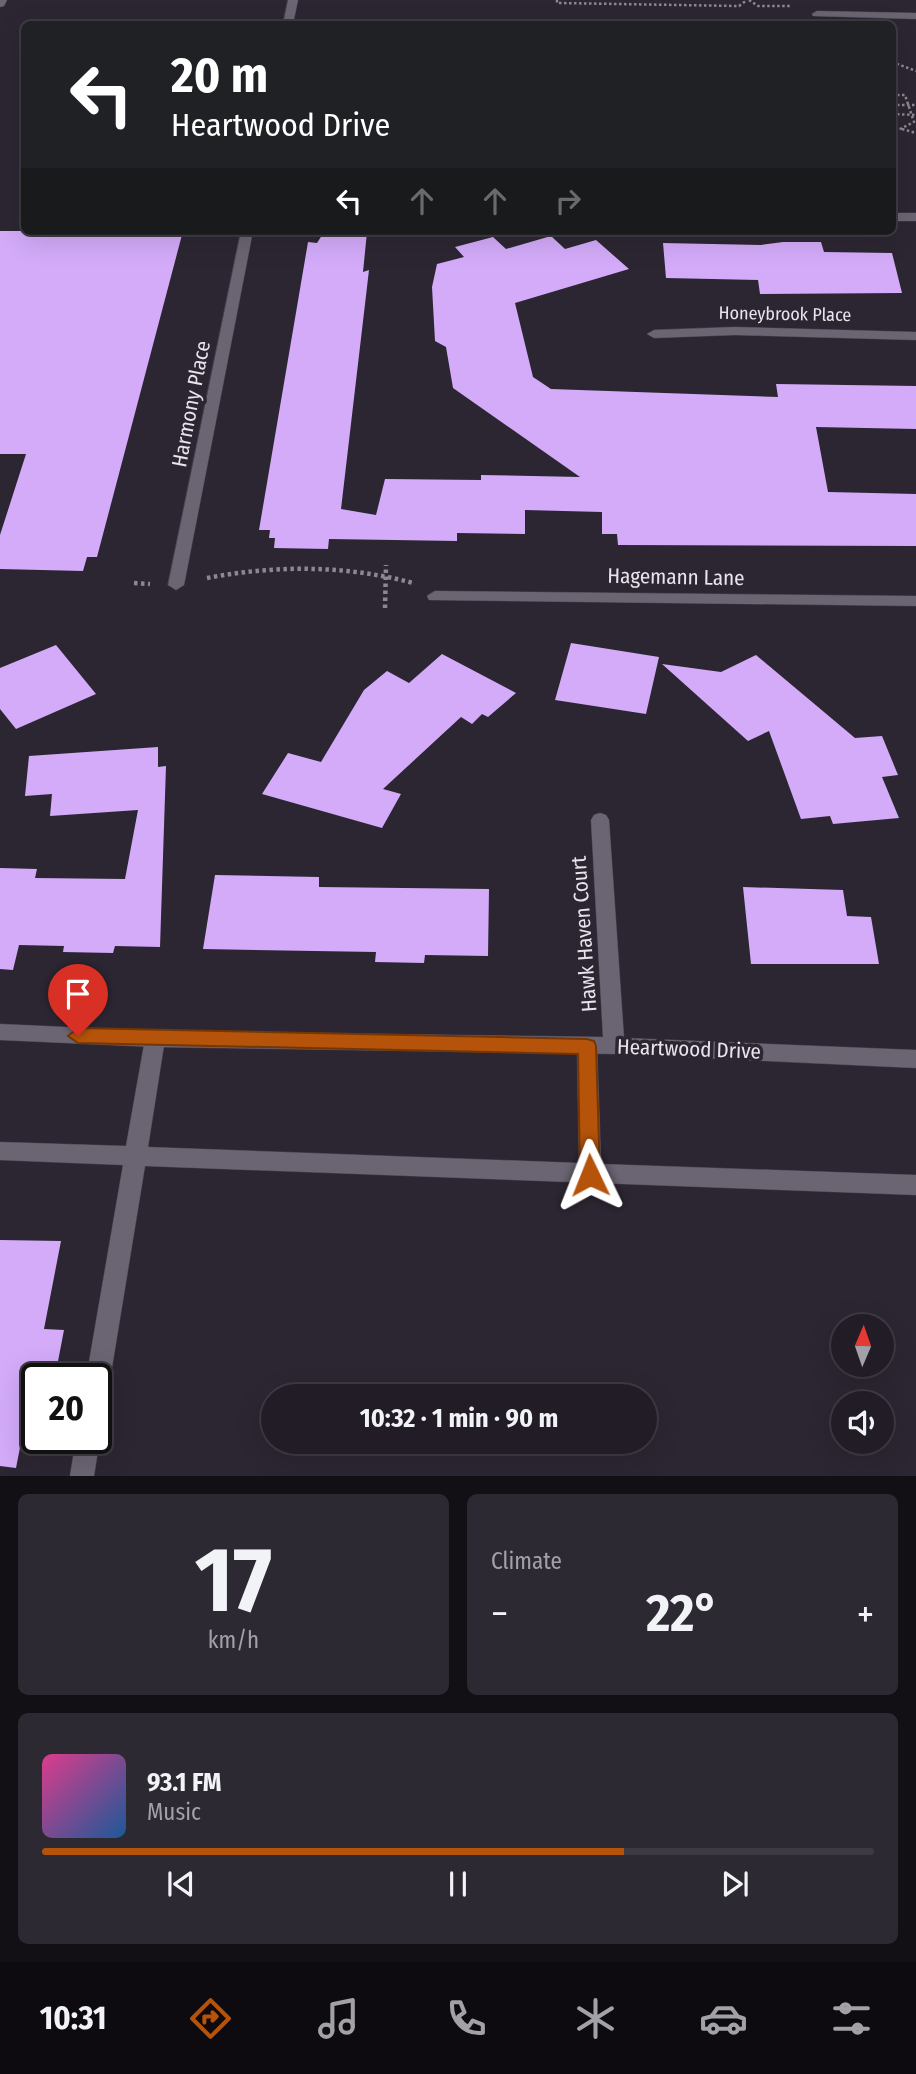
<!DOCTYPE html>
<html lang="en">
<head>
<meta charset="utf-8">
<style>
	:root { --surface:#211c26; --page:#2d2932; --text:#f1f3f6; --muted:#a2a1a7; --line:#3e3a43; --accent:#b45309 }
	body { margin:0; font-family:"Fira Sans Condensed",sans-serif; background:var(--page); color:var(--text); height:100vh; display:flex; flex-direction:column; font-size:26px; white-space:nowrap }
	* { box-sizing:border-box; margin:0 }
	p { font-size:23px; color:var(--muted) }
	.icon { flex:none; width:38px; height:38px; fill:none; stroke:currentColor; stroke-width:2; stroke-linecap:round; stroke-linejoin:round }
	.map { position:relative; height:1476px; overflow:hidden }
	.panel { display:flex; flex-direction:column; gap:18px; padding:18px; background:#120f15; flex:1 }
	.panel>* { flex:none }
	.banner { position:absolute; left:21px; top:21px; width:875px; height:214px; border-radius:10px; box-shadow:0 7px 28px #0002,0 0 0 2px var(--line); background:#202124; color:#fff; overflow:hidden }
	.needle { width:46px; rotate:2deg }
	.tools { position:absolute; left:831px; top:1314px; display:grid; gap:14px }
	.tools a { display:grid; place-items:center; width:63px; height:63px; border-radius:50%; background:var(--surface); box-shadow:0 7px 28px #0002,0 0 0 2px var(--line); font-size:35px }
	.speed { position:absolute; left:21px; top:1363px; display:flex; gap:14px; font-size:35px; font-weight:700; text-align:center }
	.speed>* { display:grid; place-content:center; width:91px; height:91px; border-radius:50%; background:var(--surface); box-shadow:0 7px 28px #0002,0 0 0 2px var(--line); line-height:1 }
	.speed .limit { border:4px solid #111; border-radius:10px; background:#fff; color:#111 }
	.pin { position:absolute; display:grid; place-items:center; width:60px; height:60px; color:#fff; margin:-72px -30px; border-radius:50% 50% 50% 0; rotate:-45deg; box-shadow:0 0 7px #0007 }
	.pin .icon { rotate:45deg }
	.me { position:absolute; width:77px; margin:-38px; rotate:358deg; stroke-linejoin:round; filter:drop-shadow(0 0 5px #0008) }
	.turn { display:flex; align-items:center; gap:24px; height:147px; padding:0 35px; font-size:32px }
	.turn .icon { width:91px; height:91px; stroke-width:2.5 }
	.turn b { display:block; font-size:49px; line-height:60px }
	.lanes { display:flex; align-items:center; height:66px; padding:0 35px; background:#0003; justify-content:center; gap:35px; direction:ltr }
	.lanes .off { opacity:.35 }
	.big { font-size:52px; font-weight:700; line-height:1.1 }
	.panel .tile { flex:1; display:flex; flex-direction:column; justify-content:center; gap:10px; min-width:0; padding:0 24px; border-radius:10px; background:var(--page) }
	.panel .dial { align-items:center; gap:0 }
	.dial b { font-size:91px; line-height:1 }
	.song { display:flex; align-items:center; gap:21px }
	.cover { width:84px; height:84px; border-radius:10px; background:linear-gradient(135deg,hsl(330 70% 55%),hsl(210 70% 35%)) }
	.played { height:7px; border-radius:4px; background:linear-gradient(90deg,var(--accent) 70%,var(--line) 70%) }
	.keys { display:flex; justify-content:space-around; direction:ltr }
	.heat { display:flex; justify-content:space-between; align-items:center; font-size:38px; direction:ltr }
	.panel .tiles { flex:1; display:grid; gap:18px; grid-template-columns:1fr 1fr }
	.tile:last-child { grid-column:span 2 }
	.trip { position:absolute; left:261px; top:1384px; width:396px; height:70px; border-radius:35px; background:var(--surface); box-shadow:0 7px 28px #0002,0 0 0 2px var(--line); font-weight:700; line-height:70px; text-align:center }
	.menu { display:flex; height:112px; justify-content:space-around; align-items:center; background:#0d0b0f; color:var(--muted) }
	.menu .icon { width:49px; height:49px }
	.menu .current { color:var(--accent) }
	.menu b { font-size:32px; color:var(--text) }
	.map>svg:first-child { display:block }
	.building { fill:#d3abf9 }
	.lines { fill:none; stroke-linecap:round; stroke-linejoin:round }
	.service-casing { stroke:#47424c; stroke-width:1 }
	.minor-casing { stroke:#47424c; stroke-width:1 }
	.path-far1 { stroke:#8c8791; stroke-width:2.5; stroke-dasharray:2.5 2.5; stroke-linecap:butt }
	.path { stroke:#8c8791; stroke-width:4.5; stroke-dasharray:3.5 3.5; stroke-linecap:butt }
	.service { fill:#6b6573; fill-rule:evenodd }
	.minor { fill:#6b6573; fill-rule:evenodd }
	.route { fill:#b45309; stroke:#753606; stroke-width:2 }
	.labels { text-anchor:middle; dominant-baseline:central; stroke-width:7; stroke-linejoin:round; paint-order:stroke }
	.far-street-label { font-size:18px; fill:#e8e4ec; stroke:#2c2632 }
	.street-label { font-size:21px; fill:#e8e4ec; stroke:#2c2632 }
</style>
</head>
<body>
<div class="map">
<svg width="916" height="1476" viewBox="0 0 916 1476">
	<rect width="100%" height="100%" fill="#2c2632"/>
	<path class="building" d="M 0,231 L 183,231 L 97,557 L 87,557 L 83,571 L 0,569 L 0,535 L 26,454 L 0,454 Z
		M 324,232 L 367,232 L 363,272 L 369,270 L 341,509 L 376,515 L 385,479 L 481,480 L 481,475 L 580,477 L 453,388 L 446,347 L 435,341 L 432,287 L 437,264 L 464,257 L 455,247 L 493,237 L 506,249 L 551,236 L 565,249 L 596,240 L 629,269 L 515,303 L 533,377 L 551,389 L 778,397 L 776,384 L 916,386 L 916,429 L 816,427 L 828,492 L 916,494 L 916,546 L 618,545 L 617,534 L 602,534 L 602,512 L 525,510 L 525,534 L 457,533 L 457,541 L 329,539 L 328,549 L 274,548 L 275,538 L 269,538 L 270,530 L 259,530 L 308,242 L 317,243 Z
		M 783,242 L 821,242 L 824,252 L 892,253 L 902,293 L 760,294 L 758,280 L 666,278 L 663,243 L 761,245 Z
		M 571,643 L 659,657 L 646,714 L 555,700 Z
		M 56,645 L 96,694 L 16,729 L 0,709 L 0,668 Z
		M 442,654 L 516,693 L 488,717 L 482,714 L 472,724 L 461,717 L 383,789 L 401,794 L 382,828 L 262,794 L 288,753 L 321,762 L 364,690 L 387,671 L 409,683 Z
		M 756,655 L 855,738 L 882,736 L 898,775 L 882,777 L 899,818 L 833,824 L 830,816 L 801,819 L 769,731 L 748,741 L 662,664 L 721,672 Z
		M 158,747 L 158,767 L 166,766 L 160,947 L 115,946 L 113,953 L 63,952 L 64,946 L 19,945 L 13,970 L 0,969 L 0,868 L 37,869 L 35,878 L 125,879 L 138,810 L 50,816 L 52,794 L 25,796 L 29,756 Z
		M 215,875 L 319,877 L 319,887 L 489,889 L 488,956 L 425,955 L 424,963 L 375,962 L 376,952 L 203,949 Z
		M 743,887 L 843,890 L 847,916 L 871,917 L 879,964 L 751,964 Z
		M 0,1240 L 61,1241 L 44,1329 L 64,1330 L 55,1377 L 34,1376 L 16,1468 L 0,1466 Z"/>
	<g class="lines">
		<g class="service-casing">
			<path id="service" d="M 817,11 L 916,13 L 916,19 L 813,16 L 812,14 Z
				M 892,213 L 916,213 L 916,221 L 892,221 Z
				M 155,1031 L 162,1033 L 165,1039 L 148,1147 L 579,1163 L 577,1046 L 580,1040 L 587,1038 L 594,1040 L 597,1046 L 601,1164 L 916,1175 L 916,1195 L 145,1166 L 108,1392 L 104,1400 L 96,1403 L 96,1379 L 86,1379 L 123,1165 L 0,1160 L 0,1142 L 126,1146 L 145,1039 L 148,1033 Z
				M 96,1430 L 100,1438 L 94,1476 L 70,1476 L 76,1438 L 96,1438 Z"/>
		</g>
		<g class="minor-casing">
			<path id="minor" d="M 0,0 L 7,0 L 4,6 L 0,7 Z
				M 288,0 L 298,0 L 293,24 L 283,24 Z
				M 241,231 L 253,231 L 184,585 L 176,590 L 168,585 Z
				M 735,327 L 916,332 L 916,340 L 735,335 L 654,338 L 647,334 L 654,330 Z
				M 435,591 L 916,596 L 916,606 L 429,600 L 427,596 Z
				M 600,813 L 606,815 L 609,820 L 624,1038 L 916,1050 L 916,1068 L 614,1054 L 155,1047 L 0,1040 L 0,1024 L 155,1031 L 603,1037 L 591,820 L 594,815 Z"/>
		</g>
		<path class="path-far1" d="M 557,0 L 557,3 L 739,6 L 747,0
			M 749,0 L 758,6 L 792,6
			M 892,62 L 916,71
			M 892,95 L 905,95 L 914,122 L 892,133
			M 892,105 L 916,105
			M 892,114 L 916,115
			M 902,129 L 916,133
			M 892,154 L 892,158"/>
		<path class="path" d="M 207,578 C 275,565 346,565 413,583
			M 134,583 L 150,584
			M 385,608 L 386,565"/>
		<use href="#service" class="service"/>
		<use href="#minor" class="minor"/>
	</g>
	<path class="route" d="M 78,1028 L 587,1039 L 594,1041 L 596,1046 L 600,1175 L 597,1181 L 590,1183 L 583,1181 L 580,1175 L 578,1054 L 78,1043 L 68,1036 Z"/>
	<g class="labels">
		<g class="far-street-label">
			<text transform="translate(785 314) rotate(1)">Honeybrook Place</text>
		</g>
		<g class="street-label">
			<text transform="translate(191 404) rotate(-79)">Harmony Place</text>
			<text transform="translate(676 577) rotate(1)">Hagemann Lane</text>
			<text transform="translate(584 934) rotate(-94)">Hawk Haven Court</text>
			<text transform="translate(689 1049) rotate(2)">Heartwood Drive</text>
		</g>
	</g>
</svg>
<div class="tools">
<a><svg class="needle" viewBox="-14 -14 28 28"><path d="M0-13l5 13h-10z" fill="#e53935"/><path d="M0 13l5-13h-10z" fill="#a2a1a7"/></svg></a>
<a><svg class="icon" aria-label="sound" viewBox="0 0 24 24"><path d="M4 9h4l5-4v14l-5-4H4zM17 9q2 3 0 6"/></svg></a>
</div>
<div class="speed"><div class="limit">20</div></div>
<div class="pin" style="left:78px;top:1036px;background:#d93025"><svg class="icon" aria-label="arrive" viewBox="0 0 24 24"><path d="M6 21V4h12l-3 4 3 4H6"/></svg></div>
<svg class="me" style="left:590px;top:1175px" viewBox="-20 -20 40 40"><path d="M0-17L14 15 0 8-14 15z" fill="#b45309" stroke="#fff" stroke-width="4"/></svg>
<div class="trip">10:32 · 1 min · 90 m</div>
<div class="banner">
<div class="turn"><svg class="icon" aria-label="left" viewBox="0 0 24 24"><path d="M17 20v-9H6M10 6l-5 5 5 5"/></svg><div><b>20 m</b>Heartwood Drive</div></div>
<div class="lanes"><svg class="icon" aria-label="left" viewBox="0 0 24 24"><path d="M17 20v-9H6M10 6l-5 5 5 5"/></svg><svg class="icon off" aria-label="ahead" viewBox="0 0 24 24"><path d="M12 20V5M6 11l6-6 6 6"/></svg><svg class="icon off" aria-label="ahead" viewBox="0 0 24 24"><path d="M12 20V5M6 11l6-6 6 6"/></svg><svg class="icon off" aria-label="right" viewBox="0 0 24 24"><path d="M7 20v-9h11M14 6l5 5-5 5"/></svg></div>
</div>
</div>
<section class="panel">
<div class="tiles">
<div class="tile dial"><b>17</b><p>km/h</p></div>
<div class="tile"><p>Climate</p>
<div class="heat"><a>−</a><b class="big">22°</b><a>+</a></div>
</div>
<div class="tile">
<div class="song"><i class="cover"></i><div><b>93.1 FM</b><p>Music</p></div></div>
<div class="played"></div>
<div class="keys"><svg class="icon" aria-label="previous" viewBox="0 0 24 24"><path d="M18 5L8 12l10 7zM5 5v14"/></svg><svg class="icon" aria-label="pause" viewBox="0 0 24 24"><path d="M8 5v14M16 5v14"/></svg><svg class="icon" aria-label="next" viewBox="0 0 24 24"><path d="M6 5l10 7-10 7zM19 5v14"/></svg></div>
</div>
</div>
</section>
<nav class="menu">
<b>10:31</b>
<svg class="icon current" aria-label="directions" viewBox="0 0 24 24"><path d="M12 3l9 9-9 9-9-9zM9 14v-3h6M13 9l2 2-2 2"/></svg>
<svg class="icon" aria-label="music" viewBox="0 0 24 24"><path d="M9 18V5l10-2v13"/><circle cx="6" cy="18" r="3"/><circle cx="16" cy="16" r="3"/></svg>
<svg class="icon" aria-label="phone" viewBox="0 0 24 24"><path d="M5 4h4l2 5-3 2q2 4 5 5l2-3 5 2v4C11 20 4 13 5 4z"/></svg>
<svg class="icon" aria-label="climate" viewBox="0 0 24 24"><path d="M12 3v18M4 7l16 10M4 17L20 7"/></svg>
<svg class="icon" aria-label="car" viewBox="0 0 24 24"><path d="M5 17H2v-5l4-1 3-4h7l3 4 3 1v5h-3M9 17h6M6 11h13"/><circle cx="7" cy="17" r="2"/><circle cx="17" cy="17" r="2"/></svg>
<svg class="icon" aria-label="filters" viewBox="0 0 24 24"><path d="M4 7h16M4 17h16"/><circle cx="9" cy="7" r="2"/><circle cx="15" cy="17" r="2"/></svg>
</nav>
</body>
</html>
